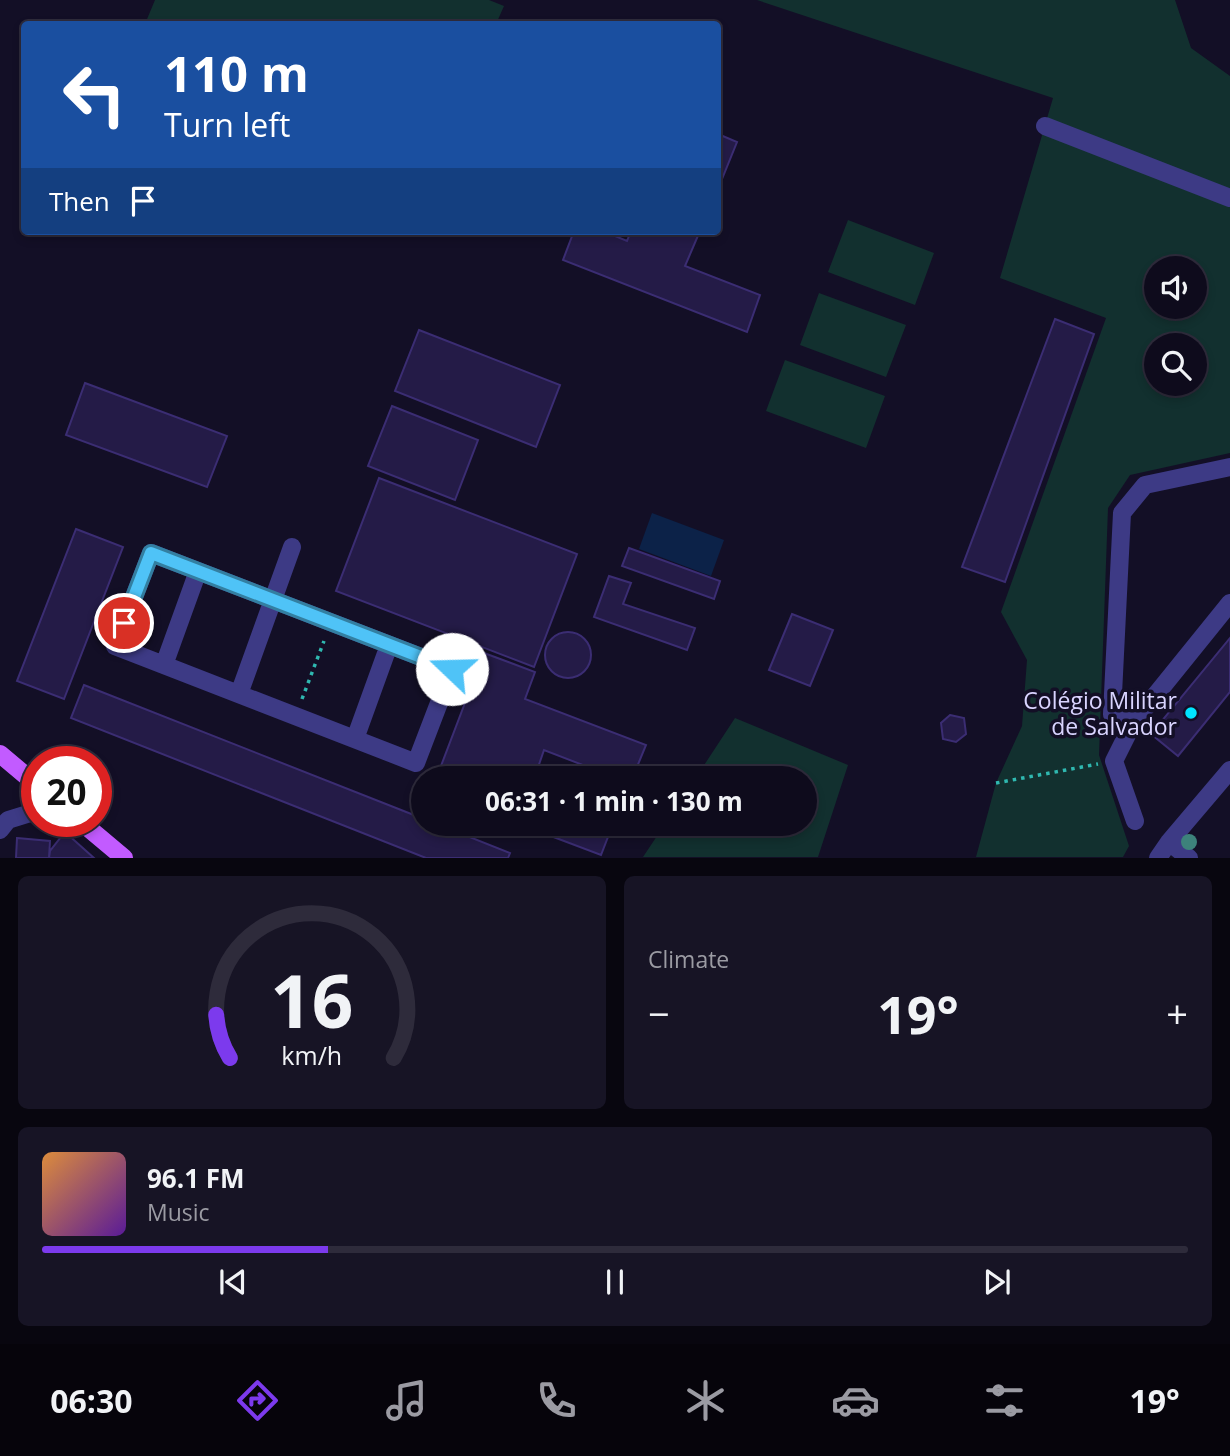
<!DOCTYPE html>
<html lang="en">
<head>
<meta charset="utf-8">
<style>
	:root { --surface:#0e0b1c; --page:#171425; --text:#f1f3f6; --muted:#9b9ba3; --line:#2e2b3b; --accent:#7c3aed }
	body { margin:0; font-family:"Open Sans",sans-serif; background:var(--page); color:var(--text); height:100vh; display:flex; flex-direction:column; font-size:26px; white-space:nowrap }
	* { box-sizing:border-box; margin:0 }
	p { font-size:23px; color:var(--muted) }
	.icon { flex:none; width:38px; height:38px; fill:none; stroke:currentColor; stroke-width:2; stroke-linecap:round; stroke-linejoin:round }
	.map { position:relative; height:858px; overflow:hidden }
	.sheet { display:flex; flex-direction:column; gap:18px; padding:18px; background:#08060f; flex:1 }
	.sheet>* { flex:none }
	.top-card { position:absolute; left:21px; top:21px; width:700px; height:214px; border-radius:7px; box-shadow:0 4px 10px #0003,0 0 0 2px var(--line); background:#1a4fa0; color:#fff; overflow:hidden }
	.controls { position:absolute; left:1144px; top:256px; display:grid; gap:14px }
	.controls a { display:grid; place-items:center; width:63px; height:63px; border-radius:50%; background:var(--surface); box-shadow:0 4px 10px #0003,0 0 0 2px var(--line); font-size:35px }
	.speed { position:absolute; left:21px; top:746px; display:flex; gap:14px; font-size:35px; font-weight:700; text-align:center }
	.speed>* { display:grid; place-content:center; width:91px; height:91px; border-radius:50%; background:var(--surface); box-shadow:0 4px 10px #0003,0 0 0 2px var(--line); line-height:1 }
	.speed .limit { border:10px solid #d22; background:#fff; color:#111 }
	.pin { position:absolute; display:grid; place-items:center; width:60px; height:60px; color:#fff; margin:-30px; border:4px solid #fff; border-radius:50%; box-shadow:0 2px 7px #0007 }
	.me { position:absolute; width:77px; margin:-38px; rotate:291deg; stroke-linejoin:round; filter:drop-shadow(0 0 5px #0008) }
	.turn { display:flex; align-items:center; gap:24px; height:147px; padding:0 28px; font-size:32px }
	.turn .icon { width:91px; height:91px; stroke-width:2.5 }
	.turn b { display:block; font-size:49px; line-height:60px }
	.then { display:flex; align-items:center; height:66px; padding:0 28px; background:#0003; gap:14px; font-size:26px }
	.big { font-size:52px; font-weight:700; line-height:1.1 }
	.sheet .widget { flex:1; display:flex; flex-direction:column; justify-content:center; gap:10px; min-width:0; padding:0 24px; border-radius:10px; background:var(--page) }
	.sheet .dial { align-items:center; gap:0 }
	.dial svg { height:182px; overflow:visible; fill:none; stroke:var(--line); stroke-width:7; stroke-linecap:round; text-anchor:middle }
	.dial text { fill:var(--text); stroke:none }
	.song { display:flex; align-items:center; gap:21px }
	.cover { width:84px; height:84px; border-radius:10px; background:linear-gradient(135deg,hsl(30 70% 55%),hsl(270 70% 35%)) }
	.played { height:7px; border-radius:4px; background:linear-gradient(90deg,var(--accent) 25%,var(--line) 25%) }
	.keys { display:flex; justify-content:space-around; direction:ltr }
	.heat { display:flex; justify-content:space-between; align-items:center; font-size:38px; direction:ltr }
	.sheet .tiles { flex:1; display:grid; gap:18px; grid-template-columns:1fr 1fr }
	.widget:last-child { grid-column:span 2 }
	.trip { position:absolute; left:411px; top:766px; width:406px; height:70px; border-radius:35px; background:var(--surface); box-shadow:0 4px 10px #0003,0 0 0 2px var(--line); font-weight:700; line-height:70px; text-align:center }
	.dock { display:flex; height:112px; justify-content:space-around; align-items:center; background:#06040b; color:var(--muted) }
	.dock .icon { width:49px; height:49px }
	.dock .active { color:var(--accent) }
	.dock b { font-size:32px; color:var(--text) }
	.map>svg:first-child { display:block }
	.green { fill:#12302f; fill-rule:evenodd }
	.water { fill:#0c2248 }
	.building { fill:#241b47; stroke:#3b2d73; stroke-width:2 }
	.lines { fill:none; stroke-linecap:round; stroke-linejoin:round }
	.path { stroke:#2fb8b0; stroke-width:3.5; stroke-dasharray:3.5 5; stroke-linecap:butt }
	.minor { stroke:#3d3a85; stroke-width:18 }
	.major { stroke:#c25bff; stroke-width:18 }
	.tree { fill:#3d827b }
	.route-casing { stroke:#337fa1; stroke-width:18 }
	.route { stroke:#4fc3f7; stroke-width:12 }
	.poi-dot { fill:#00e5ff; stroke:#130f26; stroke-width:2.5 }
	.labels { text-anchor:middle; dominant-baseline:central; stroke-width:7; stroke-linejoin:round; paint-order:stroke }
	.poi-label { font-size:23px; fill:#d9d4ff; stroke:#130f26; text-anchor:end }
</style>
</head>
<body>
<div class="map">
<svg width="1230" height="858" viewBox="0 0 1230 858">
	<rect width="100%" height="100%" fill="#130f26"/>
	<path class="green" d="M 155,0 L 489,0 L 504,6 L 496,24 L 145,24 Z
		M 757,0 L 1175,0 L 1191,48 L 1230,76 L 1230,453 L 1130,475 L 1108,508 L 1099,755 L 1129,846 L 1123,857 L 976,857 L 996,783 L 1022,726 L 1027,660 L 1001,612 L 1106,318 L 1000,278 L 1053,98 ZM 1157,268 L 1195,268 L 1195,306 L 1157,306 ZM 1157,345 L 1195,345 L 1195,383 L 1157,383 Z
		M 848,220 L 934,253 L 915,305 L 828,272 Z
		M 819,293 L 906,325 L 886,377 L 800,345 Z
		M 785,360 L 885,396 L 866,448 L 766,411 Z
		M 735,718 L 848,765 L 818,857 L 643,857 L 665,824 L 805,824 L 805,779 L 695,779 Z"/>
	<path class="water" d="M 652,513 L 724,540 L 711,576 L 639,549 Z"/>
	<path class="building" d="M 718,134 L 737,142 L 718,189 Z
		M 574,231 L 603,231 L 627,241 L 631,231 L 700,231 L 685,266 L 760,295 L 747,332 L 563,260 Z
		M 1055,319 L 1094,334 L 1005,582 L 962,567 Z
		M 419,330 L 560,385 L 536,447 L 395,391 Z
		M 85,383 L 227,436 L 207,487 L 66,435 Z
		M 392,406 L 478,440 L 455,500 L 368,466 Z
		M 379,478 L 577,554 L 534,667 L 336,591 Z
		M 76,529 L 123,547 L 64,699 L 17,681 Z
		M 629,548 L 720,581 L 714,599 L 622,566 Z
		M 609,576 L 631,583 L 623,604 L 695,628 L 687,650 L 594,617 Z
		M 792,614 L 833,630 L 810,686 L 769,670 Z
		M545 655a23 23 0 1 1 46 0a23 23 0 1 1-46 0Z
		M 1230,638 L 1230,692 L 1178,756 L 1151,734 Z
		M 484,653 L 535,672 L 525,699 L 646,745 L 632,779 L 619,779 L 544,750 L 534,779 L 436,779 Z
		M 84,685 L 424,819 L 424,824 L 437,824 L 510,853 L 508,858 L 426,858 L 71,718 Z
		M 950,715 L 964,718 L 966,734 L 956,742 L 943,739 L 941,723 Z
		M 443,824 L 479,824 L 474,836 Z
		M 519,824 L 613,824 L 601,855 Z
		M 65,832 L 94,858 L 49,858 L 50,851 Z
		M 17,838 L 50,841 L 49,858 L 16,858 Z"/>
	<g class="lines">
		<path class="path" d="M 302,699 L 324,641
			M 996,783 L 1098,764"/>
		<path class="minor" d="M 1045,126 L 1230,198
			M 151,553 L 452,669 L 416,763 L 115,646 Z
			M 164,665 L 198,571
			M 239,694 L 292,547
			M 1133,723 L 1112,714 L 1122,513 L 1145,485 L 1230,467
			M 355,739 L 389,645
			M 1135,821 L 1114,761 L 1133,723 L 1230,603
			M 0,830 L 8,820 L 37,811
			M 1169,842 L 1189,858
			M 1158,858 L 1169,842 L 1230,770"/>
		<path class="major" d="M 0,754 L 37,785
			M 80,821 L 124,858"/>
	</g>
	<circle class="tree" cx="1189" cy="842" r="8"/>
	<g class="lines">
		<g class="route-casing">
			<path id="route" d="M 124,623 L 151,553 L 452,669"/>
		</g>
		<use href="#route" class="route"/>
	</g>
	<circle class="poi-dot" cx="1191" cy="713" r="7"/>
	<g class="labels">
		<g class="poi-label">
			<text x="1177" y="700">Colégio Militar<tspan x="1177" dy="26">de Salvador</tspan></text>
		</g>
	</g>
</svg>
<div class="controls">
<a><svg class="icon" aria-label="sound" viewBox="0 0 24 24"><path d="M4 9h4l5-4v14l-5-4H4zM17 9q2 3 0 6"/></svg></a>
<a><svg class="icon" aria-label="search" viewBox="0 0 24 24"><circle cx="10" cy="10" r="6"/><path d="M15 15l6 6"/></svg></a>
</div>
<div class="speed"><div class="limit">20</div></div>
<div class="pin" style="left:124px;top:623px;background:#d93025"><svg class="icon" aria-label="arrive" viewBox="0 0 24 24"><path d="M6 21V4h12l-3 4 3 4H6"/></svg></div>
<svg class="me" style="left:452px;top:669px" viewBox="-20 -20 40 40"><circle r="19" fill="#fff"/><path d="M0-13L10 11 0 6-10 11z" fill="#4fc3f7"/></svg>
<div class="trip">06:31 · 1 min · 130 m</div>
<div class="top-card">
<div class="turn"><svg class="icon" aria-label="left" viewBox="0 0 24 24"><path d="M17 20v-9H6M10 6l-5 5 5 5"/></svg><div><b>110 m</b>Turn left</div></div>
<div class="then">Then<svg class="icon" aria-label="arrive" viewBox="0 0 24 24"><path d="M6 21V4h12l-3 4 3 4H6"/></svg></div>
</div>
</div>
<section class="sheet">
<div class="tiles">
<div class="widget dial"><svg viewBox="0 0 100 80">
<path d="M14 69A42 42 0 1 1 86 69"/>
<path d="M14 69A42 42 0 0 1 8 50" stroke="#7c3aed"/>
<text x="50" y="56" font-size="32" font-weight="700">16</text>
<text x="50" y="72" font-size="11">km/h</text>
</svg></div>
<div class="widget"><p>Climate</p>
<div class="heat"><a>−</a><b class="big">19°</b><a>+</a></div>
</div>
<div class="widget">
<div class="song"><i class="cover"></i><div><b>96.1 FM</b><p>Music</p></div></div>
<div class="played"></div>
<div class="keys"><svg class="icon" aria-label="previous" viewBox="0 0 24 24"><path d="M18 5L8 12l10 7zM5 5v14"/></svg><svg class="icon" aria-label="pause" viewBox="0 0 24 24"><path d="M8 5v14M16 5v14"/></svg><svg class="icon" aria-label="next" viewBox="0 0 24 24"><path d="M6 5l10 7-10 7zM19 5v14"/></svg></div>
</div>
</div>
</section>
<nav class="dock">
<b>06:30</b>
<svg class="icon active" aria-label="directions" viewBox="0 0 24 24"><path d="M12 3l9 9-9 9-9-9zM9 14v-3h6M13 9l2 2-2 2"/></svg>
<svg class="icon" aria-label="music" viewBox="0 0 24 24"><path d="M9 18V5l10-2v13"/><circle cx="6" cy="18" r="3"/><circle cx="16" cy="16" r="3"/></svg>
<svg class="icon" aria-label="phone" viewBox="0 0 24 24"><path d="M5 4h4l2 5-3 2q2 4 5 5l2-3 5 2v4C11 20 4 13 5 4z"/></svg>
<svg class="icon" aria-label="climate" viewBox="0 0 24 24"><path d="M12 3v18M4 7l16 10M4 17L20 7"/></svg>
<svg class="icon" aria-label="car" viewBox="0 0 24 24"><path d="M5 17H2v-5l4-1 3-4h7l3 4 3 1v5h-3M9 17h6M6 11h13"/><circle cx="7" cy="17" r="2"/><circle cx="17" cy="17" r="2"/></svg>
<svg class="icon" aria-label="filters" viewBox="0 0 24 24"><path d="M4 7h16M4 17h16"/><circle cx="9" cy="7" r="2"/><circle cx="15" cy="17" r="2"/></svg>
<b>19°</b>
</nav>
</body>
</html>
